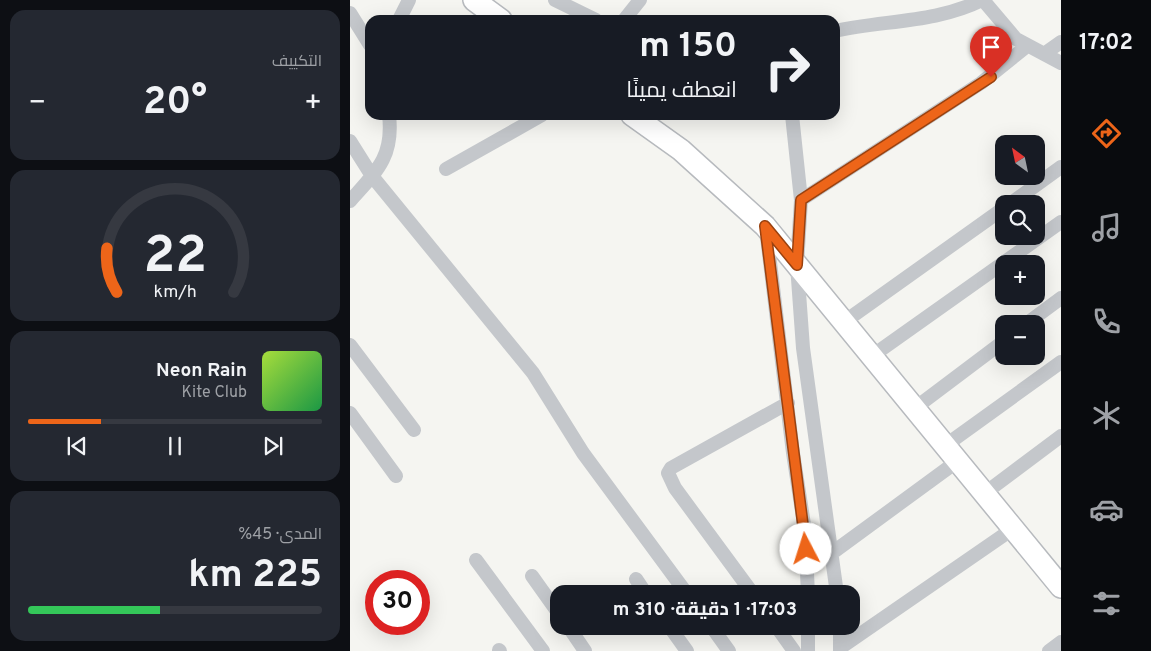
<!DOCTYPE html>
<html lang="ar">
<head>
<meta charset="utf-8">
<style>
	:root { --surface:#171b24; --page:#242831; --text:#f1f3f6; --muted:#9ea1a6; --line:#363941; --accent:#ed6519 }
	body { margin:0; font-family:Overpass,Cairo,sans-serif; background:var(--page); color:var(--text); direction:rtl; height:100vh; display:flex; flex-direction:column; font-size:19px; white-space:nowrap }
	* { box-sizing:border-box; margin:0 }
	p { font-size:16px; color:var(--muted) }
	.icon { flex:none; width:28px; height:28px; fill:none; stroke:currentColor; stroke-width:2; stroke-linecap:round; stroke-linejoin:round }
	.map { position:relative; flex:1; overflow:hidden; direction:ltr }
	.panel { display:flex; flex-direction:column; gap:10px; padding:10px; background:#0d0f14; width:350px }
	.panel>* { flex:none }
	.hud { position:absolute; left:15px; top:15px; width:475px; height:105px; border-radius:15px; box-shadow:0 5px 20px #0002; direction:rtl; background:#171b24; color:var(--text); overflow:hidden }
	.needle { width:32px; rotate:327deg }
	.controls { position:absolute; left:645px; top:135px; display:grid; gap:10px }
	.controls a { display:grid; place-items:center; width:50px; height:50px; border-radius:10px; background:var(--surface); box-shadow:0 5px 20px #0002; font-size:25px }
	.speed { position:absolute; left:15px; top:570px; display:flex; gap:10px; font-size:25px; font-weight:700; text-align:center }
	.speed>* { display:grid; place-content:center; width:65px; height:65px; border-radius:50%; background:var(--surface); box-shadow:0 5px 20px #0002; line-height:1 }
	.speed .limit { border:8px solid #d22; background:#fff; color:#111 }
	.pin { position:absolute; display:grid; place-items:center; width:42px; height:42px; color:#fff; margin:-51px -21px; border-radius:50% 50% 50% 0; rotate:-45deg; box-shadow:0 0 5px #0007 }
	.pin .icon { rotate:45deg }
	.me { position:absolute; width:55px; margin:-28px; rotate:355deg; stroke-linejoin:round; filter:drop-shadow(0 0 4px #0008) }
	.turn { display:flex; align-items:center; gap:18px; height:105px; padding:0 20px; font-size:22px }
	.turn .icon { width:65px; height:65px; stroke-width:2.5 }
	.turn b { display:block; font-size:35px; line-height:42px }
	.big { font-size:38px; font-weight:700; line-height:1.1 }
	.panel .card { flex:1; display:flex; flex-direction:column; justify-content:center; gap:8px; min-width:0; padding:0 18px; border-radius:15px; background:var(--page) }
	.panel .dial { align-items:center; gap:0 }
	.dial svg { height:130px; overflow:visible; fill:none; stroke:var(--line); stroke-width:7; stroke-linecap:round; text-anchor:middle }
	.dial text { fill:var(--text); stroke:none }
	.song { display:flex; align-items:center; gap:15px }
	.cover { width:60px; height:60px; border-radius:8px; background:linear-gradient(135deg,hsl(80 70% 55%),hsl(140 70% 35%)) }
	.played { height:5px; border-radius:2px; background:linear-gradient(90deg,var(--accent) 25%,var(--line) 25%) }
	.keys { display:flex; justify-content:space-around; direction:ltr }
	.heat { display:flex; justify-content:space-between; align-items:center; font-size:28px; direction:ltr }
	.charge { height:8px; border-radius:4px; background:linear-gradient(90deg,#34c759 45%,var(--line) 0) }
	.trip { position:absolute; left:200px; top:585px; width:310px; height:50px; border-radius:15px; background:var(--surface); box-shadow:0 5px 20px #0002; font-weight:700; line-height:50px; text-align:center; direction:rtl }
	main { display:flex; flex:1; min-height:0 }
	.menu { display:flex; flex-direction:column; width:90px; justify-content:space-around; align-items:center; background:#090b0e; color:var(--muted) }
	.menu .icon { width:35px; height:35px }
	.menu .current { color:var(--accent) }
	.menu b { font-size:22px; color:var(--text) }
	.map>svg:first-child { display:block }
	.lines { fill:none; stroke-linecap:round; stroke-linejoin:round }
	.primary-casing { stroke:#b7babe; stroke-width:24 }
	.street { stroke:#c4c7cb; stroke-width:14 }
	.primary { stroke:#fff; stroke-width:21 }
	.route-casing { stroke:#9a4210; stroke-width:12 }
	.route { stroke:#ed6519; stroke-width:9 }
</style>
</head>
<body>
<main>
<nav class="menu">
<b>17:02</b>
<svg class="icon current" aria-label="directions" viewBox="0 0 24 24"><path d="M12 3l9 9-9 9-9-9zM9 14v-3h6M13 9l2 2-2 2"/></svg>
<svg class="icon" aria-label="music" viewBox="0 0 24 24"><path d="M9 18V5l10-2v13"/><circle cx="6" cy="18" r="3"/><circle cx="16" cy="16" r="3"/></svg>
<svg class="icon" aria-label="phone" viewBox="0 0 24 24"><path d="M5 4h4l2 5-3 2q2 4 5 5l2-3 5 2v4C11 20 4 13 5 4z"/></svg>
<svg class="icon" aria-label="climate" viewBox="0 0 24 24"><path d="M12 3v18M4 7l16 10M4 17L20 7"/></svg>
<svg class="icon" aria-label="car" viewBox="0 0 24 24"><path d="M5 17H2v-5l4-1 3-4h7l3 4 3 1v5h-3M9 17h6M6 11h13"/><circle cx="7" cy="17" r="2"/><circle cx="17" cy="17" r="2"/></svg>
<svg class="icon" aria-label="filters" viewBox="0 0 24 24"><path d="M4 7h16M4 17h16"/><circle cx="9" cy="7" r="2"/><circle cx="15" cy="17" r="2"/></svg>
</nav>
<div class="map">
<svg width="711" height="651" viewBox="0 0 711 651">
	<rect width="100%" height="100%" fill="#f5f5f1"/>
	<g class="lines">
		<g class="primary-casing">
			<path id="primary" d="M 124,0 L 151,20
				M 282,115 L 331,150 L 415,226 L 711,587"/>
		</g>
		<path class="street" d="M 205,0 L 246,20
			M 633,0 L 666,39 L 711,63
			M 0,13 L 20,45
			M 49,20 L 59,0
			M 274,20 L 290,0
			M 485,31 C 534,20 586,23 632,0
			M 694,54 L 711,42
			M 442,115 L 451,200 L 447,265 L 453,348 L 487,594
			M 0,141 L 22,176 L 183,373 L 233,453 L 337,594
			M 96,169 L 192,115
			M 451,200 L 631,83 L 677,46
			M 0,201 C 26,172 44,157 39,115
			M 660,204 L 711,167
			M 416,229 L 443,453 L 455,531 L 458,594
			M 494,322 L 654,208
			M 676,324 L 711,298
			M 0,345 L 64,430
			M 522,356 L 711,222
			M 565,408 L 654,341
			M 0,413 L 46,476
			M 596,445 L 711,362
			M 635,493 L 711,436
			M 482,553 L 609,460
			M 126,560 L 193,651
			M 182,576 L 209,614
			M 286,579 L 296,594
			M 403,594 L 325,488 L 318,473 L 321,468 L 438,403
			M 218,626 L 235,651
			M 319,626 L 337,651
			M 361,626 L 379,651
			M 426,626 L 444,651
			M 490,626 L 490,651
			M 490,648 L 664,528
			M 149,650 L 150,651
			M 458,651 L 458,626
			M 699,651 L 711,642"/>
		<use href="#primary" class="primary"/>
	</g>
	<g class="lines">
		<g class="route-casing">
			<path id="route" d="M 456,549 L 415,226 L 447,265 L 451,200 L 641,77"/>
		</g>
		<use href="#route" class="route"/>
	</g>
</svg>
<div class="controls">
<a><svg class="needle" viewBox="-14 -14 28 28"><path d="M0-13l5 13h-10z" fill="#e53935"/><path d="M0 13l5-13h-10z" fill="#9ea1a6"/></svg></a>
<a><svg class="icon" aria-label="search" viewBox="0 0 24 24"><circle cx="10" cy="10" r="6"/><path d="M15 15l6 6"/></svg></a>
<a>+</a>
<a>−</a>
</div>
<div class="speed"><div class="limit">30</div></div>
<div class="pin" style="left:641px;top:77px;background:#d93025"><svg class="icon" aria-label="arrive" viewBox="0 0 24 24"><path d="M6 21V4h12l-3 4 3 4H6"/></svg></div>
<svg class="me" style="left:456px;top:549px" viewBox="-20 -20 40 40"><circle r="19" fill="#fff"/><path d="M0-13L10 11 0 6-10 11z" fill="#ed6519"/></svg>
<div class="trip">17:03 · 1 دقيقة · 310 m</div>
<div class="hud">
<div class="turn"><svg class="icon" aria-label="right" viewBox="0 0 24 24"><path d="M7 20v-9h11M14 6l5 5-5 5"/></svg><div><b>150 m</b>انعطف يمينًا</div></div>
</div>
</div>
<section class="panel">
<div class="card"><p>التكييف</p>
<div class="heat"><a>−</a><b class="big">20°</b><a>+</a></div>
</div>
<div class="card dial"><svg viewBox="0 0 100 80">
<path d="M14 69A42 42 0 1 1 86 69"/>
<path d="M14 69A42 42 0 0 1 8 42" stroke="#ed6519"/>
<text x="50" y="56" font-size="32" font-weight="700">22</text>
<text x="50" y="72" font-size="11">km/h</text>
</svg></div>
<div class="card">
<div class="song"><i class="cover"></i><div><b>Neon Rain</b><p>Kite Club</p></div></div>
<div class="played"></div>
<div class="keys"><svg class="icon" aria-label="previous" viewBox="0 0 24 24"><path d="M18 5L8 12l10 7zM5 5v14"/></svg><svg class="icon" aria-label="pause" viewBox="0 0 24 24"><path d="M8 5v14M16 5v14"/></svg><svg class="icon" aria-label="next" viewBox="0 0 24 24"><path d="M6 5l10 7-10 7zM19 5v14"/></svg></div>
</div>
<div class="card"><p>المدى · 45%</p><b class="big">225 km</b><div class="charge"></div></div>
</section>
</main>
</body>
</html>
